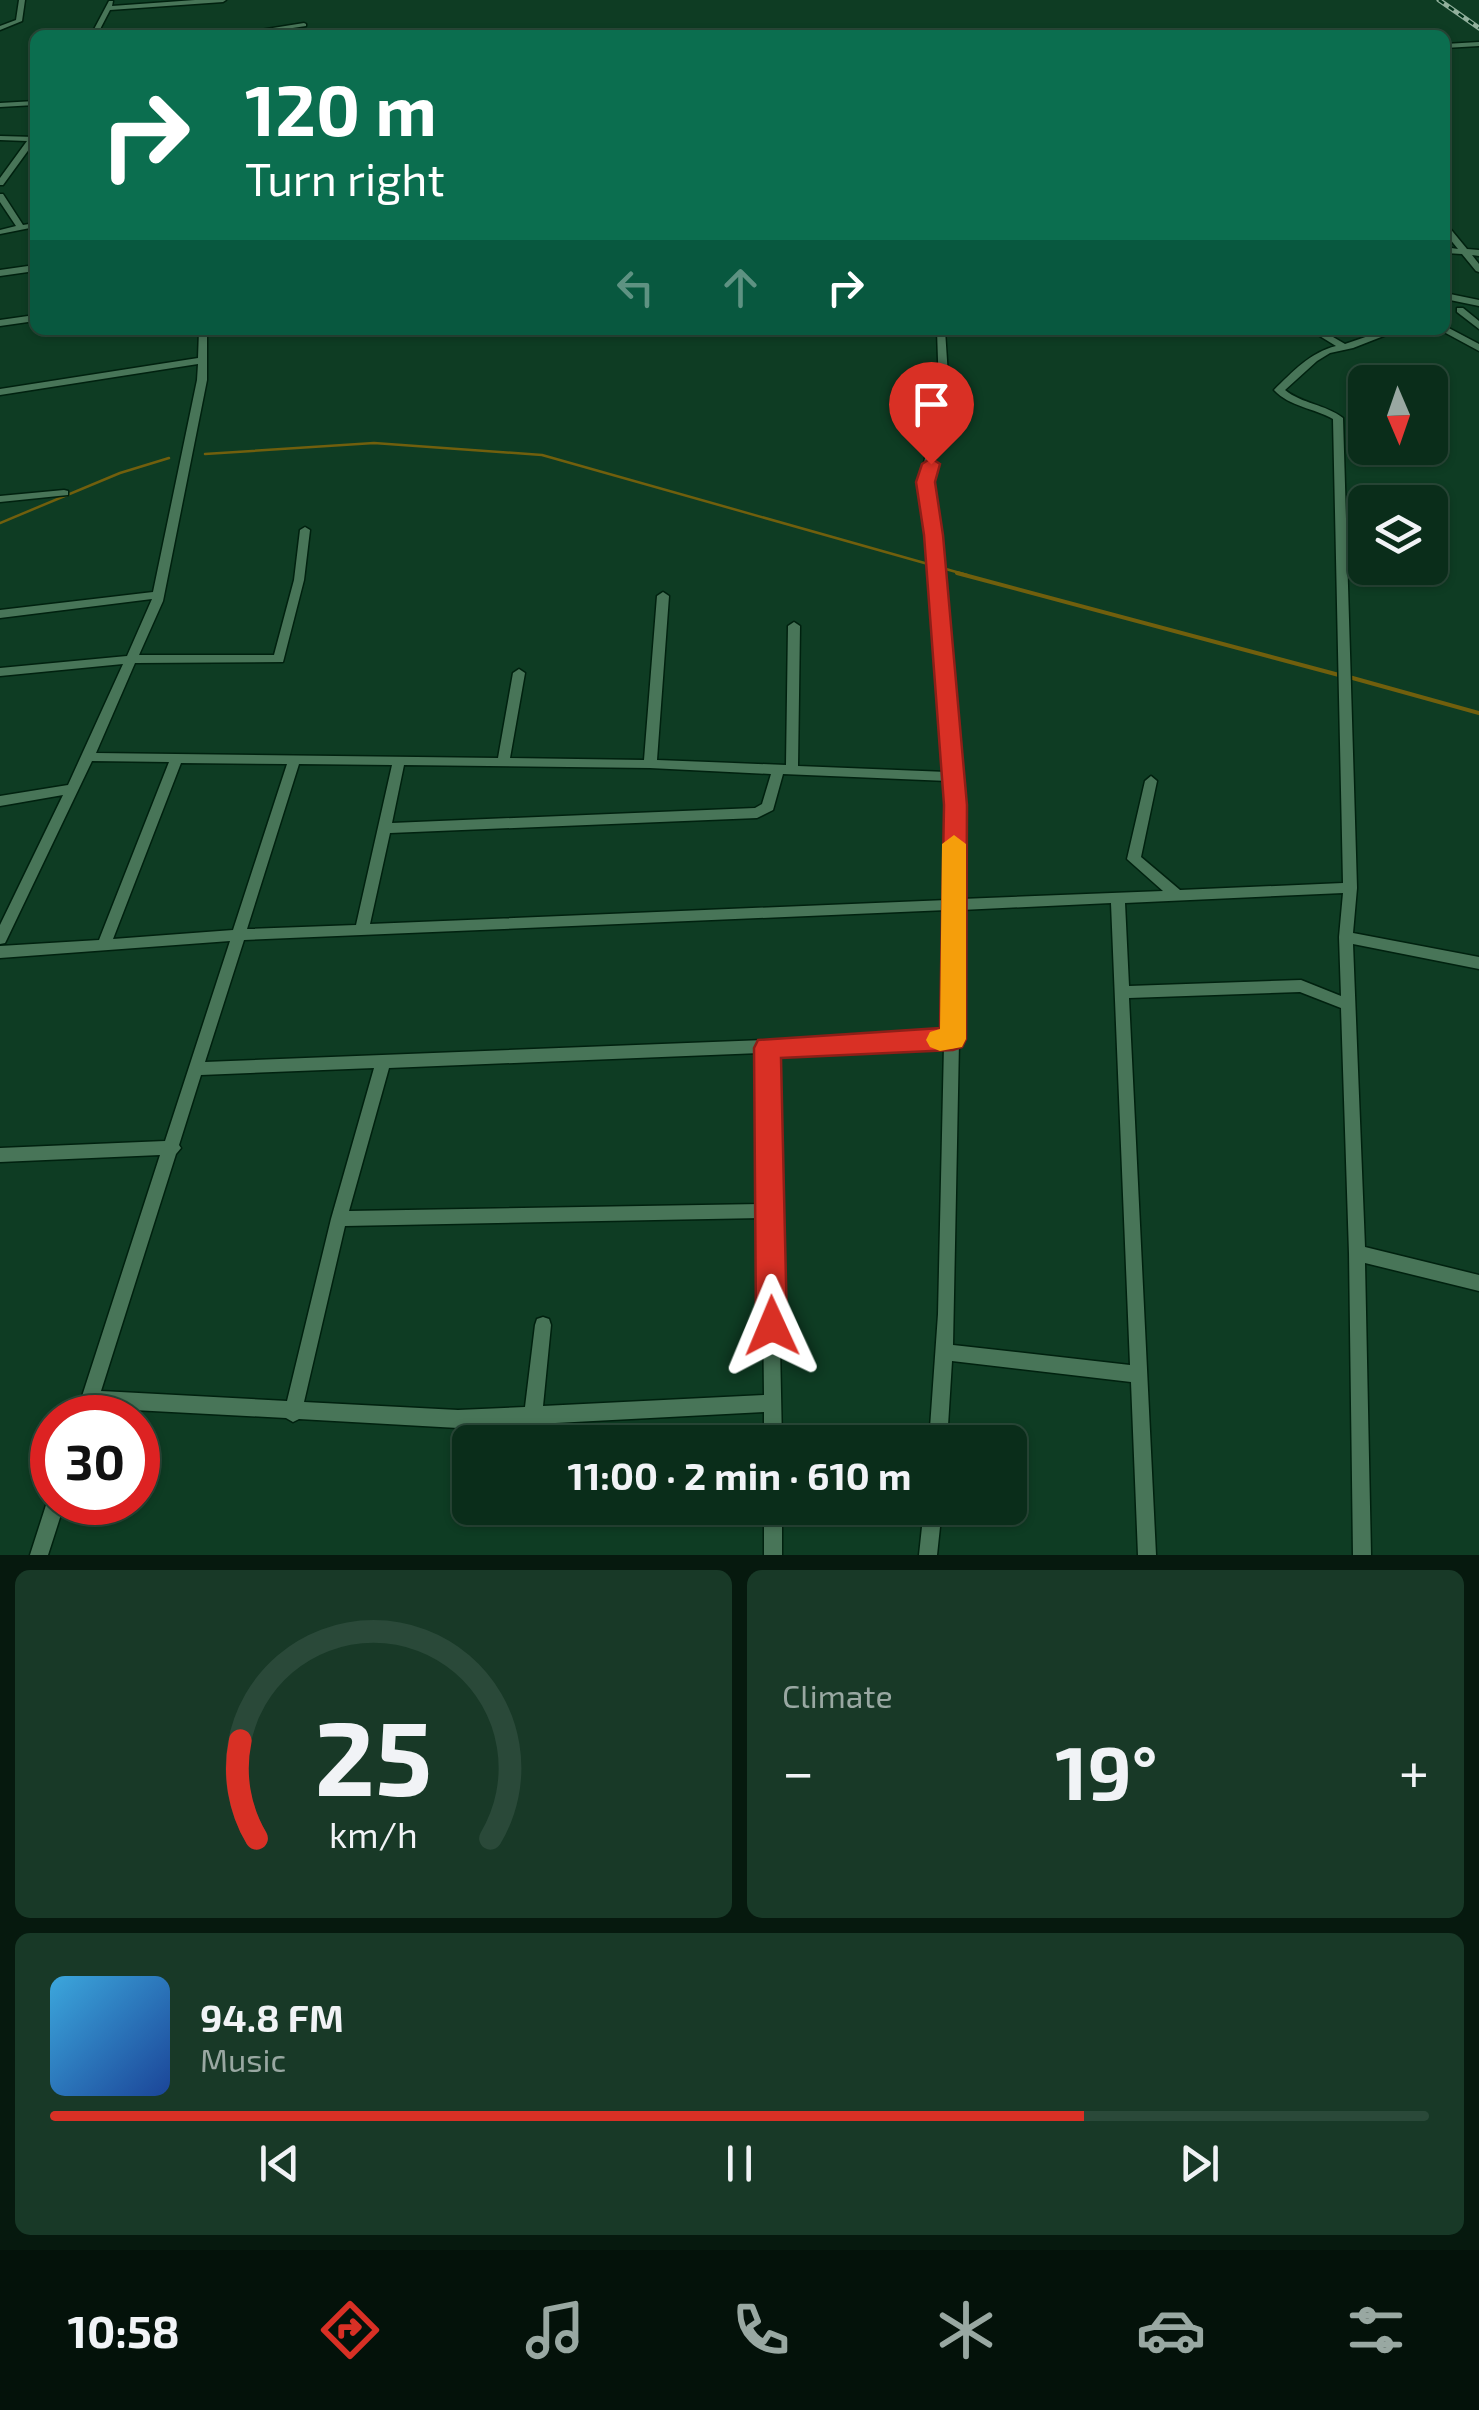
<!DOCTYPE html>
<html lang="en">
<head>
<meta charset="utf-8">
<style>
	:root { --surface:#0a2d1a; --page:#183927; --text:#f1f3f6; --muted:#99a8a2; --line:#2a4939; --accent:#d93025 }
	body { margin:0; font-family:"Exo 2",sans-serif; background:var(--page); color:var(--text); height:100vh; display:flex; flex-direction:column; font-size:38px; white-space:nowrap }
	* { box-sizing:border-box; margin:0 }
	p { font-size:32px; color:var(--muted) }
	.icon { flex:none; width:55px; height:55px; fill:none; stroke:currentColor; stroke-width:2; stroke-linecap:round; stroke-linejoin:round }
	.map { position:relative; height:1555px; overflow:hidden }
	.side { display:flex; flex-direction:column; gap:15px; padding:15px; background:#06190e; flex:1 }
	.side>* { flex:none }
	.banner { position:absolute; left:30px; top:30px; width:1420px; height:305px; border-radius:15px; box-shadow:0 2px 8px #0004,0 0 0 2px var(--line); background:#0b6e4f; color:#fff; overflow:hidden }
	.needle { width:65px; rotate:178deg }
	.tools { position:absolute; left:1348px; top:365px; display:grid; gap:20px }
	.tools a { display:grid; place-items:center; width:100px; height:100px; border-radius:15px; background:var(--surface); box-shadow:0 2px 8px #0004,0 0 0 2px var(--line); font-size:50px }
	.speed { position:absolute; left:30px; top:1395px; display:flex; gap:20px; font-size:50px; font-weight:700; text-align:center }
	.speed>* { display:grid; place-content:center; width:130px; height:130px; border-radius:50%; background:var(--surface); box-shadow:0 2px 8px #0004,0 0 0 2px var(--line); line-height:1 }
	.speed .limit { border:15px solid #d22; background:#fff; color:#111 }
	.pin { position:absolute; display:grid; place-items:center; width:85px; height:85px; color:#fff; margin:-102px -42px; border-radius:50% 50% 50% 0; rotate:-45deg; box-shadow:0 0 10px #0007 }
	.pin .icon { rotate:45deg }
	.me { position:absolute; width:110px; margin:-55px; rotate:359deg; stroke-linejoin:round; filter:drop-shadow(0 0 8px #0008) }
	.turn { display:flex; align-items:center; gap:35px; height:210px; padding:0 50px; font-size:45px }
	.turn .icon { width:130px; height:130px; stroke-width:2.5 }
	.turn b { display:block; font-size:70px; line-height:85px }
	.lanes { display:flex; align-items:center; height:95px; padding:0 50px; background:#0003; justify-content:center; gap:50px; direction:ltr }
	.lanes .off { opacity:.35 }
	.big { font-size:75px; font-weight:700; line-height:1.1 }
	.side .widget { flex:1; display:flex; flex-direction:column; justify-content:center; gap:15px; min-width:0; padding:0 35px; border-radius:15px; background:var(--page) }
	.side .dial { align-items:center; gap:0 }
	.dial svg { height:260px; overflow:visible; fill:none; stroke:var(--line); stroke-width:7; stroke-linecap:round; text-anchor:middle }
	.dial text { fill:var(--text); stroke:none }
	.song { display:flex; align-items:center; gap:30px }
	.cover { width:120px; height:120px; border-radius:15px; background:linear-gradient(135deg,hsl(200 70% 55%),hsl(220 70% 35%)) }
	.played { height:10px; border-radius:5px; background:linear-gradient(90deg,var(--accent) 75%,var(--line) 75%) }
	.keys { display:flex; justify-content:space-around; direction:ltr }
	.heat { display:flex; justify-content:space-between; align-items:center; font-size:55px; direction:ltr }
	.side .tiles { flex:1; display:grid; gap:15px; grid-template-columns:1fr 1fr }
	.widget:last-child { grid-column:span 2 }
	.trip { position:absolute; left:452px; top:1425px; width:575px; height:100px; border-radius:15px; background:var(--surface); box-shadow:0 2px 8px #0004,0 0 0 2px var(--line); font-weight:700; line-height:100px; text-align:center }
	.tabs { display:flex; height:160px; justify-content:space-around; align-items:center; background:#04120a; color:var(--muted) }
	.tabs .icon { width:70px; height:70px }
	.tabs .active { color:var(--accent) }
	.tabs b { font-size:45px; color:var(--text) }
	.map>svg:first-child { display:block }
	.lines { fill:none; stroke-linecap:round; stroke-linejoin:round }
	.stream-far1 { stroke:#715f0d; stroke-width:2.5 }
	.stream { stroke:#715f0d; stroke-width:4 }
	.street-casing { stroke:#00210f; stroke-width:3 }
	.street { fill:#487558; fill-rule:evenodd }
	.rail-casing { stroke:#91b09c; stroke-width:5 }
	.rail { stroke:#013219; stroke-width:2.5; stroke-dasharray:6; stroke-linecap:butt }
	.route { fill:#d93025; stroke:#8d1f18; stroke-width:2.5 }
	.slow { fill:#f59e0b }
</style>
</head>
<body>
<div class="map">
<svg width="1479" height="1555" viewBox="0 0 1479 1555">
	<rect width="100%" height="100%" fill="#0e3c23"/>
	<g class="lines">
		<path class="stream-far1" d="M 205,454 L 374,443 L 542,455 L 967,575
			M 0,523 L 120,473 L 169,458"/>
		<path class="stream" d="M 957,573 L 1339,675
			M 1349,677 L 1479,713"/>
		<g class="street-casing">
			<path id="street" d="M 19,0 L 25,0 L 22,21 L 0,30 L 0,26 L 16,20 Z
				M 195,0 L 226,0 L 223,2 L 110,10 L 97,35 L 91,35 L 109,1 L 113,1 L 112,6 Z
				M 304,23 L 306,24 L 306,26 L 246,35 L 228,35 Z
				M 1479,42 L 1479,46 L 1445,48 L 1445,44 Z
				M 35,101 L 35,105 L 0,107 L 0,103 Z
				M 0,136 L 35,137 L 35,141 L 3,185 L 0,185 L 0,178 L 27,141 L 0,140 Z
				M 0,194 L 3,194 L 23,225 L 35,223 L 35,227 L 0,234 L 0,230 L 16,226 L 0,202 Z
				M 1445,226 L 1448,226 L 1467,249 L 1479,250 L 1479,256 L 1472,255 L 1479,264 L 1479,272 L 1476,271 L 1462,254 L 1445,253 L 1445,247 L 1458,249 L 1445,233 Z
				M 35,265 L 35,271 L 0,276 L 0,270 Z
				M 1445,293 L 1479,300 L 1479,306 L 1445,299 Z
				M 1457,308 L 1463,308 L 1479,321 L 1479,329 L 1457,312 Z
				M 35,315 L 35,321 L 0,326 L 0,320 Z
				M 1445,326 L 1479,344 L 1479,351 L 1442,331 L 1445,330 Z
				M 199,330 L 207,330 L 207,380 L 163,601 L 139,655 L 274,655 L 294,580 L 300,530 L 305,527 L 310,530 L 304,580 L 283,662 L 135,663 L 96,753 L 498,758 L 513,673 L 519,669 L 525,673 L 510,758 L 644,760 L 657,596 L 663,592 L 669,596 L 657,760 L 786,765 L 788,626 L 794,622 L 800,626 L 798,766 L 947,772 L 929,535 L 920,482 L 939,391 L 937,330 L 945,330 L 949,391 L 930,482 L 939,535 L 962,805 L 961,899 L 1163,891 L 1127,859 L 1145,781 L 1151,776 L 1157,781 L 1141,857 L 1180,890 L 1343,883 L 1333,419 C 1314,408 1290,407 1274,390 C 1292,372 1311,352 1336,346 L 1310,330 L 1321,330 L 1345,344 L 1386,330 L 1399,330 L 1353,348 L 1330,353 L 1317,361 L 1285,390 C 1302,404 1325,404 1343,418 L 1357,888 L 1353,933 L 1479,957 L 1479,969 L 1353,944 L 1365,1247 L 1479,1275 L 1479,1291 L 1365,1263 L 1371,1555 L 1353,1555 L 1349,1253 L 1341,1008 L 1300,992 L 1129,998 L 1156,1555 L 1138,1555 L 1131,1382 L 952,1361 L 947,1442 L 929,1442 L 938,1314 L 944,1045 L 774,1052 L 782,1442 L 764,1442 L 764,1412 L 458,1428 L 299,1419 L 293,1422 L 286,1418 L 96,1408 L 93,1418 L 75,1418 L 160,1155 L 0,1162 L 0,1148 L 165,1141 L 230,941 L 0,958 L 0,946 L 99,940 L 169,762 L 92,761 L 7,939 L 5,943 L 0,944 L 0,925 L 63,795 L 0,806 L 0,796 L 68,785 L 123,664 L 0,676 L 0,668 L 127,656 L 152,599 L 0,618 L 0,610 L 153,592 L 197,380 L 198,364 L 0,395 L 0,389 L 198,358 ZM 181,763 L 287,764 L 233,930 L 113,939 ZM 299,764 L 392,765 L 356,925 L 247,929 ZM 404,765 L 650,768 L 771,774 L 762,804 L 755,808 L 392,823 ZM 783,774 L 948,781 L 950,805 L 947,900 L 370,924 L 390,833 L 757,818 L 773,810 ZM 1343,893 L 1339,937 L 1341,996 L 1301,980 L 1129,986 L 1125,903 ZM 1111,903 L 1130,1365 L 953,1345 L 959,1042 L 960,1039 L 961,910 ZM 947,910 L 944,1033 L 205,1062 L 244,940 ZM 760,1053 L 761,1204 L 349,1211 L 389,1068 ZM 374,1068 L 331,1219 L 287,1401 L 101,1391 L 176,1154 L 181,1148 L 179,1145 L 201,1075 ZM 762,1218 L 764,1395 L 543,1406 L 551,1325 L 549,1319 L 543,1317 L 537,1319 L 535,1325 L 525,1407 L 458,1410 L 304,1402 L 345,1226 Z
				M 64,490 L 68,491 L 68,495 L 0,502 L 0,496 Z
				M 52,1494 L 52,1502 L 65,1502 L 48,1555 L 30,1555 L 47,1502 L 50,1496 Z
				M 764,1508 L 782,1508 L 782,1555 L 764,1555 Z
				M 924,1508 L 942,1508 L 937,1555 L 919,1555 Z"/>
		</g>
		<use href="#street" class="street"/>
		<g class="rail-casing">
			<path id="rail" d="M 1439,0 L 1479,28"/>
		</g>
		<use href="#rail" class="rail"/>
	</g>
	<path class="route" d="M 931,458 L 940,464 L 935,482 L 943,535 L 967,805 L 966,1039 L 962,1047 L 953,1050 L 781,1058 L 787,1326 L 783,1337 L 772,1341 L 761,1337 L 756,1326 L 754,1048 L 758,1040 L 940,1028 L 944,805 L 924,535 L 916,482 L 922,464 Z"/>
	<path class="slow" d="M 954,835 L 966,844 L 966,1039 L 962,1047 L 940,1051 L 930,1047 L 926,1040 L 930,1032 L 940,1029 L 942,844 Z"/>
</svg>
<div class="tools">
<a><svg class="needle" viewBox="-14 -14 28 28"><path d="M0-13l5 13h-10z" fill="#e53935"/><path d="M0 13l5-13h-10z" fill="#99a8a2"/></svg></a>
<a><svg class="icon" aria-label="layers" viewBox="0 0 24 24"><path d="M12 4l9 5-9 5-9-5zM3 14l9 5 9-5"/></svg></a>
</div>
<div class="speed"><div class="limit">30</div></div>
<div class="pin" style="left:931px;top:464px;background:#d93025"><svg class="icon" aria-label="arrive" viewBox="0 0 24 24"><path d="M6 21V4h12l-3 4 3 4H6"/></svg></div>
<svg class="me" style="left:772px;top:1326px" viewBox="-20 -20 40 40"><path d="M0-17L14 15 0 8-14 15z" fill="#d93025" stroke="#fff" stroke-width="4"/></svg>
<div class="trip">11:00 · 2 min · 610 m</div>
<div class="banner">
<div class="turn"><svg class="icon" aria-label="right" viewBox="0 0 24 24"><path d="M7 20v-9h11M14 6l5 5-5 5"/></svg><div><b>120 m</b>Turn right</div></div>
<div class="lanes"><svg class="icon off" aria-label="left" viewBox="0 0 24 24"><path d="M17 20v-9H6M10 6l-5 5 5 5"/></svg><svg class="icon off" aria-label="ahead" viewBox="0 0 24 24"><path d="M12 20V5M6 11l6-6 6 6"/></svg><svg class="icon" aria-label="right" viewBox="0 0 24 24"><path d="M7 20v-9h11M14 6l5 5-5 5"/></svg></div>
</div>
</div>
<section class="side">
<div class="tiles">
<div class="widget dial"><svg viewBox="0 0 100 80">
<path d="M14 69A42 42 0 1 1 86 69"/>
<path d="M14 69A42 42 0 0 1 9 39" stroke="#d93025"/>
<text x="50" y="56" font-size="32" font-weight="700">25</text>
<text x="50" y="72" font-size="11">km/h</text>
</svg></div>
<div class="widget"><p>Climate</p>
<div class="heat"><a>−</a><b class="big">19°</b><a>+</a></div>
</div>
<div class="widget">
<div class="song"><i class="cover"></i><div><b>94.8 FM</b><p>Music</p></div></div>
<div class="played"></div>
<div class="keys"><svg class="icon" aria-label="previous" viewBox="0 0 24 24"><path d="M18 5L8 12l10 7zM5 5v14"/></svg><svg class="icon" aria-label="pause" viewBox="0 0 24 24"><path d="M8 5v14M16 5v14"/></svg><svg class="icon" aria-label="next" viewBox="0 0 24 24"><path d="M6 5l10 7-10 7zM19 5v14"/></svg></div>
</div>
</div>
</section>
<nav class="tabs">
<b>10:58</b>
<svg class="icon active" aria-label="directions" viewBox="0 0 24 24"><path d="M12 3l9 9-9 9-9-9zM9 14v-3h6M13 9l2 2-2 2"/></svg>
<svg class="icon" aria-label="music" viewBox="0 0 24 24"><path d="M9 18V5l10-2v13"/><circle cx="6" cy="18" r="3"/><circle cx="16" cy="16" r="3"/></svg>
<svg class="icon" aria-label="phone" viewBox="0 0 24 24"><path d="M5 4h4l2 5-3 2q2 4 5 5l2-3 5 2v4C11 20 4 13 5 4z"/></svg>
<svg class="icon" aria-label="climate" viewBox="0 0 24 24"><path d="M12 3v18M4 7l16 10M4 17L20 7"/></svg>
<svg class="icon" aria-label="car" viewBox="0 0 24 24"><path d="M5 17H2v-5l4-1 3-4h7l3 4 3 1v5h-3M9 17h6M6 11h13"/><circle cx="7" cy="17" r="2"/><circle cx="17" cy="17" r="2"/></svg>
<svg class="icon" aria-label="filters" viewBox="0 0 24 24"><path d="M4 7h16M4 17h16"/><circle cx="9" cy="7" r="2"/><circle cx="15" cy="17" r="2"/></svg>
</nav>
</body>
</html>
